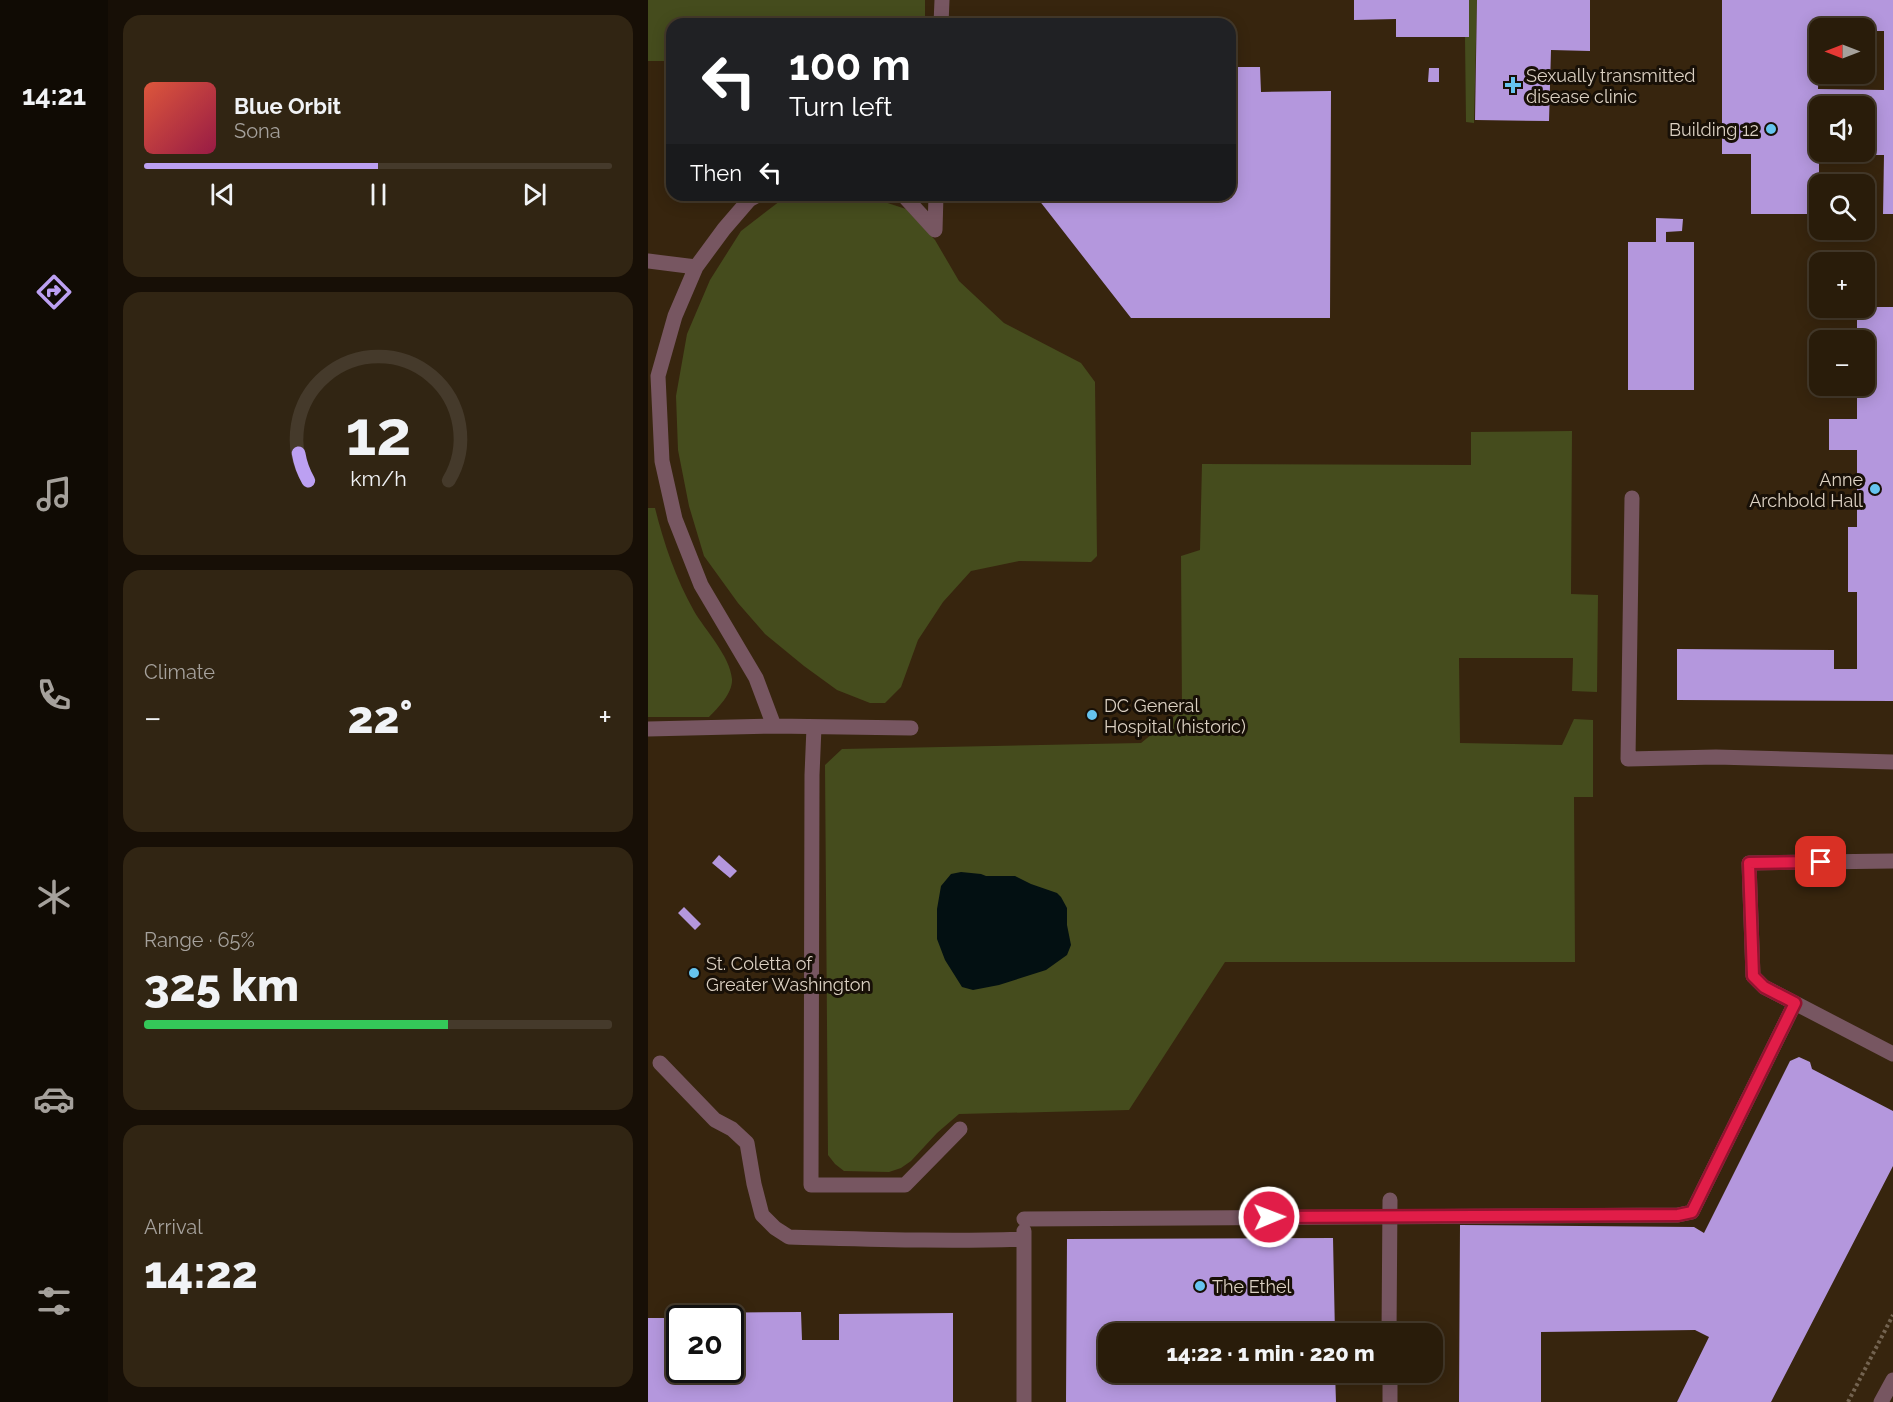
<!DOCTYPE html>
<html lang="en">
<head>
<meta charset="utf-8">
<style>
	:root { --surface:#291c0a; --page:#312513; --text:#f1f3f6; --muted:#a5a19c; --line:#453a2b; --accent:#bca0f2 }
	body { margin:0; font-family:Raleway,sans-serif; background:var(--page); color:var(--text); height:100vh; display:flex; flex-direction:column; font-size:22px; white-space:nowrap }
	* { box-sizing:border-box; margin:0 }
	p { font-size:20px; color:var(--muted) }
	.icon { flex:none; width:33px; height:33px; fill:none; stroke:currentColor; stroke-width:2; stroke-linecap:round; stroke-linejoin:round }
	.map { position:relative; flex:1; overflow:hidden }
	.sheet { display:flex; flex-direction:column; gap:15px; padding:15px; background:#170f06; width:540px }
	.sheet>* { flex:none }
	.banner { position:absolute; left:18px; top:18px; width:570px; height:183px; border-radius:18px; box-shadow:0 3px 15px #0003,0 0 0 2px var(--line); background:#202124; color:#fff; overflow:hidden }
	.needle { width:39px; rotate:270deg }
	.buttons { position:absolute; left:1161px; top:18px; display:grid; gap:12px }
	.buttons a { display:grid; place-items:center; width:66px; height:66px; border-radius:12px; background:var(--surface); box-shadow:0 3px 15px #0003,0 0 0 2px var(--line); font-size:30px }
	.speed { position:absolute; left:18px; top:1305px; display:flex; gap:12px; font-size:30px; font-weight:700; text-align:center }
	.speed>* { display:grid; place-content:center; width:78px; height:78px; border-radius:50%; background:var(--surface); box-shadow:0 3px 15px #0003,0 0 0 2px var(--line); line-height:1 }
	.speed .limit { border:3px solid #111; border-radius:9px; background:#fff; color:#111 }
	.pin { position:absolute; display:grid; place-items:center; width:51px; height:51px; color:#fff; margin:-26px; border-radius:12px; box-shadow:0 3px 9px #0006 }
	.me { position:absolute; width:66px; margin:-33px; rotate:89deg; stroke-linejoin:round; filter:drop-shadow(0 0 4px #0008) }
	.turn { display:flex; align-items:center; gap:21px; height:126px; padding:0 24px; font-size:27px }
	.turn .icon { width:78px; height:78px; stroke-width:2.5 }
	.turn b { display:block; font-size:42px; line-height:51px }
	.then { display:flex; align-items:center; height:57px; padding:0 24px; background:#0003; gap:12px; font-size:22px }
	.big { font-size:45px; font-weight:800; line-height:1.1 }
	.sheet .card { flex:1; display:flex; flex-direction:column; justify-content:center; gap:9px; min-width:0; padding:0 21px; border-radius:18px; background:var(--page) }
	.sheet .dial { align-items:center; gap:0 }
	.dial svg { height:156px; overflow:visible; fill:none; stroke:var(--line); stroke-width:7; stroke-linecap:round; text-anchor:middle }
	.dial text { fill:var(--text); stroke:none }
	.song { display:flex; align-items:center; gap:18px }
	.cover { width:72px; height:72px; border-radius:9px; background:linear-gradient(135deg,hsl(10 70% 55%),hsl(340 70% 35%)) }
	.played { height:6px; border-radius:3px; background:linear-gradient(90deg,var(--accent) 50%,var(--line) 50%) }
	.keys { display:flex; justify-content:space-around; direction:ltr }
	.heat { display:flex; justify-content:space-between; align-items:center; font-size:33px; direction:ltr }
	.charge { height:9px; border-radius:4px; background:linear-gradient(90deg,#34c759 65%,var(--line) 0) }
	.trip { position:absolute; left:450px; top:1323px; width:345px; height:60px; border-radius:18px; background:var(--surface); box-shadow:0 3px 15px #0003,0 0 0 2px var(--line); font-weight:800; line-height:60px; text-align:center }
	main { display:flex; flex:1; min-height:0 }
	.tab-bar { display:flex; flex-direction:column; width:108px; justify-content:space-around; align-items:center; background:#100b04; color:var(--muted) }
	.tab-bar .icon { width:42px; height:42px }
	.tab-bar .current { color:var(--accent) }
	.tab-bar b { font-size:27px; color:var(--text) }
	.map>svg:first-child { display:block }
	.green { fill:#454c1d }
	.water { fill:#031012 }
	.building { fill:#b497dd; fill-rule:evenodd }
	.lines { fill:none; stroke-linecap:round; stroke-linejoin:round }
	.path { stroke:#736350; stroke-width:4; stroke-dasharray:3 3; stroke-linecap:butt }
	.minor { stroke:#775661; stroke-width:15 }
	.route-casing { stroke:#92132f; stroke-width:15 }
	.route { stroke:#e11d48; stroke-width:10 }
	.poi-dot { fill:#66c4ef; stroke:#181007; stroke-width:2 }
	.labels { text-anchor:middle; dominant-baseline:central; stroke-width:6; stroke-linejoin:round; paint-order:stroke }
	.poi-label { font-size:18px; fill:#dbd0c2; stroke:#181007; text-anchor:start }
</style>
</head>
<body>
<main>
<nav class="tab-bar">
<b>14:21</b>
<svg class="icon current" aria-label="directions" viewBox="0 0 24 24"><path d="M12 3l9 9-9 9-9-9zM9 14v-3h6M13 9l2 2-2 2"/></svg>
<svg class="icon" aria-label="music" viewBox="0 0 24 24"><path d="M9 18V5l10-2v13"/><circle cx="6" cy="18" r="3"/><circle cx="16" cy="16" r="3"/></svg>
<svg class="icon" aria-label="phone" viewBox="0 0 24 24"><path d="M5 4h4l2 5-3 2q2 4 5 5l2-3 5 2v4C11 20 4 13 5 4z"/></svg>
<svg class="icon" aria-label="climate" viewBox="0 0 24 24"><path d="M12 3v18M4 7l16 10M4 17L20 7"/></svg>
<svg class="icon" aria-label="car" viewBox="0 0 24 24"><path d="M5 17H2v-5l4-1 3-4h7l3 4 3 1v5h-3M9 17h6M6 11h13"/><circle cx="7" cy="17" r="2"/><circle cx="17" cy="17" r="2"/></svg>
<svg class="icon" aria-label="filters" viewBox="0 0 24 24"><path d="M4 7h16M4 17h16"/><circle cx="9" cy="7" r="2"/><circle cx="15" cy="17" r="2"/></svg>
</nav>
<section class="sheet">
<div class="card">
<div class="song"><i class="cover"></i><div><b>Blue Orbit</b><p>Sona</p></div></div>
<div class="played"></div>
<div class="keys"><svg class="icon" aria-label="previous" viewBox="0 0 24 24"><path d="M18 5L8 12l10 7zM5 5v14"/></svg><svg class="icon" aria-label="pause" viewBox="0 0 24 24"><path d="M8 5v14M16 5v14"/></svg><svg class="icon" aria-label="next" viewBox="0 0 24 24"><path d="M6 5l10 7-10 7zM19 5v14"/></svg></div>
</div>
<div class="card dial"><svg viewBox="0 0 100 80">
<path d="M14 69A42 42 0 1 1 86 69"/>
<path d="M14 69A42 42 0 0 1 9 55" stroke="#bca0f2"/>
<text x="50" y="56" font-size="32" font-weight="700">12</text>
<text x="50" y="72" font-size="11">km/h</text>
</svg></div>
<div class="card"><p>Climate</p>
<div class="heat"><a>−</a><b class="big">22°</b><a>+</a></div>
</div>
<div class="card"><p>Range · 65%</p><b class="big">325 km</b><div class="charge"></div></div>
<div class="card"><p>Arrival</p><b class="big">14:22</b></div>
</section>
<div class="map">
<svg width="1245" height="1402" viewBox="0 0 1245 1402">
	<rect width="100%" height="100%" fill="#37250e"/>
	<path class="green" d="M 0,0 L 277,0 L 277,24 L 24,24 L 24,61 L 0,61 Z
		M 821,0 L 829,0 L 826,123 L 818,122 L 817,37 L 821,37 Z
		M 167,195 L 215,195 L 258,209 L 287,240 L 311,281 L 356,323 L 433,363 L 447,382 L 449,556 L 443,562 L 371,561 L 323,571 L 295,602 L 270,640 L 253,687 L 237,703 L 222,703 L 189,690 L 156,666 L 117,634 L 90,603 L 56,556 L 41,506 L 30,450 L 28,396 L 39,334 L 62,280 L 93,231 L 132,201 Z
		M 924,431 L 923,594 L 950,595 L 949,692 L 924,691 L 925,658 L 811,658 L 812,743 L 914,745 L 926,719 L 945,720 L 945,797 L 926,797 L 927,962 L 577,962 L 481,1110 L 311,1114 L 289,1133 L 263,1161 L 253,1168 L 241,1172 L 196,1171 L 187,1164 L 180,1155 L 177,765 L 194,749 L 493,743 L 534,710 L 533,556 L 552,550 L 554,464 L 823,465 L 823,432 Z
		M 0,508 L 7,508 C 16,544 28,579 46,611 C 57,630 82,656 84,679 C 85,693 70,708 61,717 L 0,717 Z"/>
	<path class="water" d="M 313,872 L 333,874 L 338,876 L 367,876 L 383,884 L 409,893 L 413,897 L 419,908 L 419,925 L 423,945 L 419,955 L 398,970 L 351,985 L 325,990 L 314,987 L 297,960 L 289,939 L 289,909 L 293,886 L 303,874 Z"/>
	<path class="building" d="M 706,0 L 821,0 L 821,37 L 748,37 L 748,19 L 706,20 Z
		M 829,0 L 942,0 L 942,51 L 903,50 L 901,121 L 827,120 Z
		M 1074,0 L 1245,0 L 1245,214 L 1235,214 L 1236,155 L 1171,155 L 1171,214 L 1103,214 L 1103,154 L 1074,154 ZM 1172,28 L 1216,28 L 1216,31 L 1236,31 L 1236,90 L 1170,89 ZM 1172,106 L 1216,106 L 1216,152 L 1172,152 Z
		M 328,17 L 535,18 L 535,24 L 328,24 Z
		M 582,67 L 612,67 L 613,92 L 683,91 L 682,318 L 483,318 L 387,195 L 582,195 Z
		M 781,68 L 791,68 L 791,82 L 780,82 Z
		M 1008,218 L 1035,219 L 1034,231 L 1018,232 L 1018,242 L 1046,242 L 1046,390 L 980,390 L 980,242 L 1008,242 Z
		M 1216,307 L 1245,307 L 1245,701 L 1029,700 L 1029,649 L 1186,650 L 1186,669 L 1209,669 L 1209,592 L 1200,592 L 1200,527 L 1209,527 L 1209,450 L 1181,450 L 1181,419 L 1209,419 L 1209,386 L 1216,386 L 1216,340 L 1209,340 L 1209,310 L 1211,308 Z
		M 71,855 L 89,871 L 82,878 L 64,863 Z
		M 36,907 L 53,924 L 47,930 L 30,913 Z
		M 1151,1057 L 1162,1062 L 1164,1069 L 1245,1111 L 1245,1166 L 1123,1402 L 1029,1402 L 1061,1337 L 1047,1330 L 893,1332 L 893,1402 L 811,1402 L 812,1225 L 1046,1227 L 1056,1233 L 1142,1061 Z
		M 685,1238 L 687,1334 L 460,1334 L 460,1372 L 687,1372 L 688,1402 L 418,1402 L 419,1239 Z
		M 153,1312 L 154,1340 L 191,1340 L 191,1314 L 305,1313 L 305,1402 L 0,1402 L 0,1318 L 32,1318 L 32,1370 L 82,1370 L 82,1318 L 39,1318 L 39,1313 Z"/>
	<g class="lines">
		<path class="path" d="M 1200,1402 L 1245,1315"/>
		<path class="minor" d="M 293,24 L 294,0
			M 255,195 L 287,230 L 288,195
			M 0,261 L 48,267
			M 984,498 L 980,759 L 1068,757 L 1245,762
			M 126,726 L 263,728
			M 166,727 L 164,775 L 163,1185 L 257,1185 L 312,1129
			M 0,729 L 126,726 L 108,678 L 53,585 L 27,519 L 14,461 L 10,376 L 27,316 L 48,267 L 76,229 L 101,200 L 110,195
			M 1245,861 L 1101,863 L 1105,976 L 1116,987 L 1245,1054
			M 12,1063 L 67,1120 L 84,1129 L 99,1143 L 106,1184 L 114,1215 L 127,1228 L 141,1237 C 220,1239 298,1242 376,1239
			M 376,1219 L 1030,1215 L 1044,1212 L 1147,1003
			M 376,1231 L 376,1402
			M 741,1334 L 742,1200
			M 742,1372 L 742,1402
			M 1233,1402 L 1245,1380"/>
	</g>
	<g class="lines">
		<g class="route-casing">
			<path id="route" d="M 621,1217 L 1030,1215 L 1044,1212 L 1147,1003 L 1116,987 L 1105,976 L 1101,863 L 1173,862"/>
		</g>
		<use href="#route" class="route"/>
	</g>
	<g class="poi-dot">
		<path d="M862 76h6v6h6v6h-6v6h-6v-6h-6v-6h6z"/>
		<circle cx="1123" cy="129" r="6"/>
		<circle cx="1227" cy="489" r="6"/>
		<circle cx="444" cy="715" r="6"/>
		<circle cx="46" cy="973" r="6"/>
		<circle cx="552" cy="1286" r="6"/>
	</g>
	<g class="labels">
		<g class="poi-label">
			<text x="878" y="75">Sexually transmitted<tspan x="878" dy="21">disease clinic</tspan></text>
			<text x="1111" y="129" text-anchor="end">Building 12</text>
			<text x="1215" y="479" text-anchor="end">Anne<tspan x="1215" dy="21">Archbold Hall</tspan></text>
			<text x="456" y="705">DC General<tspan x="456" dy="21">Hospital (historic)</tspan></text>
			<text x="58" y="963">St. Coletta of<tspan x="58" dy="21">Greater Washington</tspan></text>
			<text x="564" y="1286">The Ethel</text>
		</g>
	</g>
</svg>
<div class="buttons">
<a><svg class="needle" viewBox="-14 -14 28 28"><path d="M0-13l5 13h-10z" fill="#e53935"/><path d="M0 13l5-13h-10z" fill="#a5a19c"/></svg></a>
<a><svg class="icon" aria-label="sound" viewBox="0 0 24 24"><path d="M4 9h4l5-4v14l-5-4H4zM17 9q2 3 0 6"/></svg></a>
<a><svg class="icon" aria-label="search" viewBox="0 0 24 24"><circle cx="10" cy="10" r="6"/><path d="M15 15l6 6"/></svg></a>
<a>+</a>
<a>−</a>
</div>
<div class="speed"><div class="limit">20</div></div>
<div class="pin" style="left:1173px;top:862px;background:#d93025"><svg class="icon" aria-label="arrive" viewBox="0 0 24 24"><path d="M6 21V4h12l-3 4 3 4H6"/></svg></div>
<svg class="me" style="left:621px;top:1217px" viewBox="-20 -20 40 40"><circle r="17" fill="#e11d48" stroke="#fff" stroke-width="3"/><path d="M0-11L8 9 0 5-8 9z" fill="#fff"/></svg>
<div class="trip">14:22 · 1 min · 220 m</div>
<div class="banner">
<div class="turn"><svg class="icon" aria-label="left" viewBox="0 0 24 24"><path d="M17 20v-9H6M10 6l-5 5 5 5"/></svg><div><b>100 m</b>Turn left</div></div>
<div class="then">Then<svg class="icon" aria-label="left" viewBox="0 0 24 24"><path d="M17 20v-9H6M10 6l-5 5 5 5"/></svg></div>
</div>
</div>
</main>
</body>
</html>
